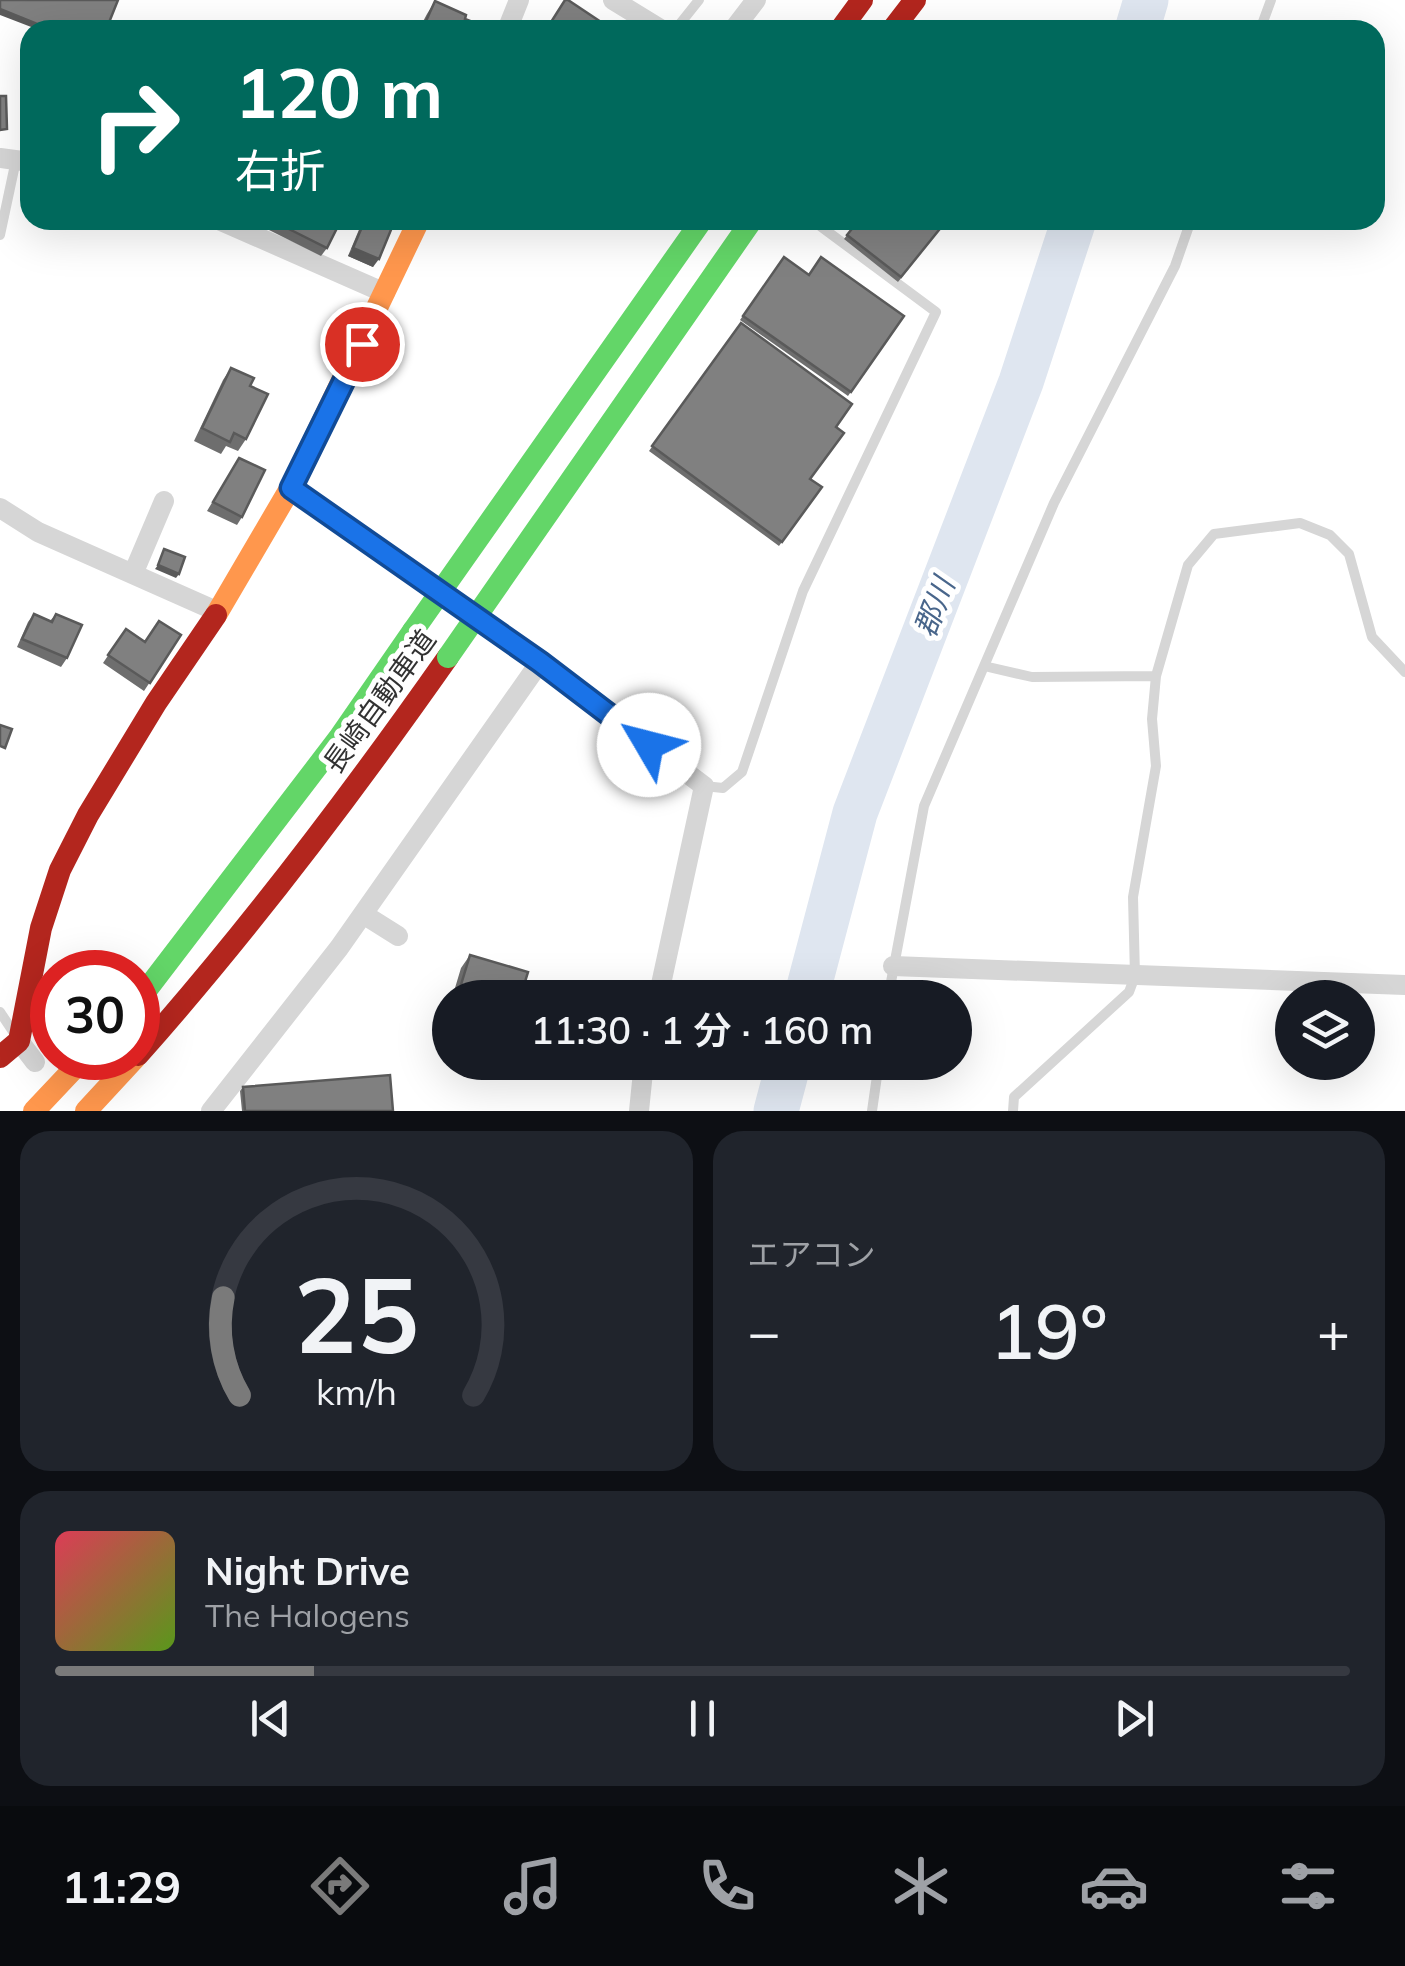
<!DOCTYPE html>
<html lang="ja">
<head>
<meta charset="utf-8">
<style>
	:root { --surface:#171b24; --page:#20242c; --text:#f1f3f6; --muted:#9ea1a6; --line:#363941; --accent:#7a7a7a }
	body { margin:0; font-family:Mulish,"Noto Sans JP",sans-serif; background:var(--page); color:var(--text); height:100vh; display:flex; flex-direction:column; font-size:38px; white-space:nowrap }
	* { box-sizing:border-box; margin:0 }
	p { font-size:32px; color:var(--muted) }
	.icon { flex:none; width:55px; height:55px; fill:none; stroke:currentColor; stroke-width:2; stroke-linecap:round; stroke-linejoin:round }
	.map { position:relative; height:1111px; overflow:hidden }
	.details { display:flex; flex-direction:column; gap:20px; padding:20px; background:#0d0f14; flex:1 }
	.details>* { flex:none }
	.top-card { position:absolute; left:20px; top:20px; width:1365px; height:210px; border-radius:30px; box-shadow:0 10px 40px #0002; background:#00695c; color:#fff; overflow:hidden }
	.fabs { position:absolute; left:1275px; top:980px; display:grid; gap:20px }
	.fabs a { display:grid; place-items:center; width:100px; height:100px; border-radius:50%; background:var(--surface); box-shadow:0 10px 40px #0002; font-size:50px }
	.speed { position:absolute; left:30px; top:950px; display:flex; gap:20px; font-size:50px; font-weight:700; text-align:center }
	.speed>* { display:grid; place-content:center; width:130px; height:130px; border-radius:50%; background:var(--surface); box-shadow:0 10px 40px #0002; line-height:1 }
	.speed .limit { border:15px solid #d22; background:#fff; color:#111 }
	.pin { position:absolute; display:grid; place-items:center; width:85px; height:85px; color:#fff; margin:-42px; border:5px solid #fff; border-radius:50%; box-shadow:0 2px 10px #0007 }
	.me { position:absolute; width:110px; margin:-55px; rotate:307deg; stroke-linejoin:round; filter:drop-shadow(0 0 8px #0008) }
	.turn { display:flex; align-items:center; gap:35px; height:210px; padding:0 50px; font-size:45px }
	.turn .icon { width:130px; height:130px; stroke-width:2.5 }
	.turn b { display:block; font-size:70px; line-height:85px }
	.big { font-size:75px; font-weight:600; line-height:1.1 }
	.details .widget { flex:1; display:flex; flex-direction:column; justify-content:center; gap:15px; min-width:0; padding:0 35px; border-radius:30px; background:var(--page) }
	.details .dial { align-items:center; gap:0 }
	.dial svg { height:260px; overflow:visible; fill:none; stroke:var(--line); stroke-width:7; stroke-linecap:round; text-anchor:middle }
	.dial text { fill:var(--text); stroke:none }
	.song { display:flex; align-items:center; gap:30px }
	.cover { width:120px; height:120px; border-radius:15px; background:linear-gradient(135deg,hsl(350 70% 55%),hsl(90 70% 35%)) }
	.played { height:10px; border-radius:5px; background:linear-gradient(90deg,var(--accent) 20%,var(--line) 20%) }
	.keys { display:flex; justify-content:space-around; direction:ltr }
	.heat { display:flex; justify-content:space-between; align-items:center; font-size:55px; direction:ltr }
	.details .tiles { flex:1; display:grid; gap:20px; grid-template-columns:1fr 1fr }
	.widget:last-child { grid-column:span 2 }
	.trip { position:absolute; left:432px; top:980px; width:540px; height:100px; border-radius:50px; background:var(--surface); box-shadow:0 10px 40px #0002; font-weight:600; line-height:100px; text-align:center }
	.tabs { display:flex; height:160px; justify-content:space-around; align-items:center; background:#090b0e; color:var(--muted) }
	.tabs .icon { width:70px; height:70px }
	.tabs .active { color:var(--accent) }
	.tabs b { font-size:45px; color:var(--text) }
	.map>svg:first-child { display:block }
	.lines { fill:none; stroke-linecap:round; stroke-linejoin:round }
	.river { stroke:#dfe6f0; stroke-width:45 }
	.lane { stroke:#d6d6d6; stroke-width:10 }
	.street { stroke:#d6d6d6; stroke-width:20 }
	.fast { stroke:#63d668; stroke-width:22 }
	.slow { stroke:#ff974d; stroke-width:22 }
	.jam { stroke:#b3261e; stroke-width:22 }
	.fast-bridge { stroke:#63d668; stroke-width:22 }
	.wall { fill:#6e6e6e }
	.shaded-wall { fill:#5a5a5a }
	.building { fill:#808080; stroke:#5a5a5a; stroke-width:2.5 }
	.route-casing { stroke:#114b97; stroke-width:25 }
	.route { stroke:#1a73e8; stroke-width:18 }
	.labels { text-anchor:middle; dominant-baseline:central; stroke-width:10; stroke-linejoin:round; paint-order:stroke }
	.street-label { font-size:28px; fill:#323232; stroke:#fff }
	.water-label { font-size:30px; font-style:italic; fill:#49668b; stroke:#fff }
</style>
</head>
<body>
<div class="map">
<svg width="1405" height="1111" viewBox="0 0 1405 1111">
	<rect width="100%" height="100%" fill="#fff"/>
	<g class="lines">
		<path class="river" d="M 1137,30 L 1146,0
			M 806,998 L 855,813 L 1021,382 L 1074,220
			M 776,1111 L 789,1062"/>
		<path class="lane" d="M 675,30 L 699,0
			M 1260,30 L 1271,0
			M 0,235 L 16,160
			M 984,666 L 1032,677 L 1156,676
			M 704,786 L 723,788 L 742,772 L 803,591 L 936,312 L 812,220
			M 888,998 L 924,806 L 1054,503 L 1175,266 L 1191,220
			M 0,1012 L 16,1036
			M 872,1111 L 879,1062
			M 1013,1111 L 1014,1097 L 1129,992 L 1135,976 L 1133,897 L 1156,766 L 1152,719 L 1156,676 L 1188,565 L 1214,534 L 1300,523 L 1330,535 L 1349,554 L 1372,637 L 1405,672"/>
		<path class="street" d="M 613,0 L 662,30
			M 507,30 L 519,0
			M 733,30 L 756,0
			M 0,158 L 30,162
			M 219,220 L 385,293
			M 291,487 L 540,662 L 704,786 L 658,998
			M 0,508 L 38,532 L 216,611
			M 133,574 L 164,501
			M 363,914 L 398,936
			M 893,966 L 1405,985
			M 19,1041 L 35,1062
			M 211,1111 L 339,948 L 540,662
			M 639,1111 L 644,1062"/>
		<path class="fast" d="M 138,1001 L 339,738 L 413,631"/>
		<path class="slow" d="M 216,615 L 291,487 L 419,220
			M 34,1111 L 84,1058
			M 86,1111 L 135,1058"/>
		<path class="jam" d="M 840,30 L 862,0
			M 892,30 L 915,0
			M 138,1055 C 250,929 351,795 448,657
			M 0,1057 L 19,1041 L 41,928 L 60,870 L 88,815 L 156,703 L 216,615"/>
		<path class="fast-bridge" d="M 413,631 L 702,220
			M 448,657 L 752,220"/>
	</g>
	<path class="wall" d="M 435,1 L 465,19 L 465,30 L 414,30 L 419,29 L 427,14 Z
		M 249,220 L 336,220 L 327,248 L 321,256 Z
		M 363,220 L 395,220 L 373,267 L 348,256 Z
		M 859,220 L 947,220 L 898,282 L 844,239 Z
		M 784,257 L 809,275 L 904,316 L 848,396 L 740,320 Z
		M 741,323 L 836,427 L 810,479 L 822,487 L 779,546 L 649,451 Z
		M 231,368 L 250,386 L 246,439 L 238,451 L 226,446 L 221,454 L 194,441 L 223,380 Z
		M 239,458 L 242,517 L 237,525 L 207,511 Z
		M 34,614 L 50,621 L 56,614 L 67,658 L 61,667 L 17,647 L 28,622 Z
		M 126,629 L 145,642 L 181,635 L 144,691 L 103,663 Z
		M 470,955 L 520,998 L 452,998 L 461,968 Z
		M 243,1087 L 393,1111 L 242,1111 L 240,1091 Z"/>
	<path class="shaded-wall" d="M 0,9 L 52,30 L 39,30 L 0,15 Z
		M 25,66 L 30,68 L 30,73 L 22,70 Z
		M 353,248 L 379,259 L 373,267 L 348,256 Z
		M 158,565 L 179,574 L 176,578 L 155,569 Z"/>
	<path class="building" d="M 0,0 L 118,0 L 106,30 L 52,30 L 0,9 Z
		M 565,0 L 568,0 L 613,30 L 546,30 Z
		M 435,1 L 466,15 L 465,19 L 470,21 L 465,30 L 422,30 Z
		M 30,52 L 30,68 L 25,66 Z
		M 0,96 L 6,96 L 7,129 L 0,130 Z
		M 271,220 L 336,220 L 335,222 L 339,224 L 327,248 Z
		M 365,220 L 395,220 L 379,259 L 353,248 Z
		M 859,220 L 947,220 L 901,277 L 847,235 Z
		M 784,257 L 809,275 L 821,257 L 904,316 L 851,392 L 743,316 Z
		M 741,323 L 852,404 L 836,427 L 844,433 L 810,479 L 822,487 L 782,542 L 652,446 Z
		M 231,368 L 254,378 L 250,386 L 268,394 L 246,439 L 234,433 L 230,442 L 202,428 Z
		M 239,458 L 265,470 L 242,517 L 213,502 Z
		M 164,549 L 185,557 L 179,574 L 158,565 Z
		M 34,614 L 52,622 L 56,614 L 82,625 L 67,658 L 22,639 Z
		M 159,621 L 181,635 L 150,683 L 108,655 L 126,629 L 145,642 Z
		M 0,725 L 12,729 L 5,748 L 0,746 Z
		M 470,955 L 528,972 L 520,998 L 457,998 Z
		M 390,1075 L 393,1111 L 245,1111 L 243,1087 Z"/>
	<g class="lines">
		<g class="route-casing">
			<path id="route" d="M 362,344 L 291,488 L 540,662 L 649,745"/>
		</g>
		<use href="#route" class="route"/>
	</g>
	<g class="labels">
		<g class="street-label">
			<text transform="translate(379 701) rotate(-54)">長崎自動車道</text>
		</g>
		<g class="water-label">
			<text transform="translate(934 607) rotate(-69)">郡川</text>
		</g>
	</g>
</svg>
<div class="fabs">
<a><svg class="icon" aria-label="layers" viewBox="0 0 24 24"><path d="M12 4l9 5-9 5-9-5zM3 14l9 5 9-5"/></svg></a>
</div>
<div class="speed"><div class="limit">30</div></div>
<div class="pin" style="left:362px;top:344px;background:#d93025"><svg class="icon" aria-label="arrive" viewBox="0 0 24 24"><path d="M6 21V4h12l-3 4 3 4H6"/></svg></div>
<svg class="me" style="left:649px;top:745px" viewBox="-20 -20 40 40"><circle r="19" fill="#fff"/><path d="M0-13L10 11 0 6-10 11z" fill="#1a73e8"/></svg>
<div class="trip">11:30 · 1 分 · 160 m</div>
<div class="top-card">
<div class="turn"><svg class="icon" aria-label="right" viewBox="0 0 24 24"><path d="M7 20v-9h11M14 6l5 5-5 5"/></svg><div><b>120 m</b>右折</div></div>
</div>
</div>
<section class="details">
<div class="tiles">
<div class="widget dial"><svg viewBox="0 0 100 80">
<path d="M14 69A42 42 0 1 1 86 69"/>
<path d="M14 69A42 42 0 0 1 9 39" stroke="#7a7a7a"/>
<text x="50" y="56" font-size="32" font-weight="700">25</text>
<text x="50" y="72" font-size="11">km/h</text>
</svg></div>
<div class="widget"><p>エアコン</p>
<div class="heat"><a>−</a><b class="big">19°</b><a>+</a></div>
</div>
<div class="widget">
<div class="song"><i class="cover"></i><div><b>Night Drive</b><p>The Halogens</p></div></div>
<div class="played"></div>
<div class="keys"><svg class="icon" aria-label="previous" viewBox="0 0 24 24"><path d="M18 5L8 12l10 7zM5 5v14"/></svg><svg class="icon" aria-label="pause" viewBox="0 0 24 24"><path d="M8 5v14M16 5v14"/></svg><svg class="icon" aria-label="next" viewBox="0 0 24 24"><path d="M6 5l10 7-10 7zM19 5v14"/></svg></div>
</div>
</div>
</section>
<nav class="tabs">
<b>11:29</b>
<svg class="icon active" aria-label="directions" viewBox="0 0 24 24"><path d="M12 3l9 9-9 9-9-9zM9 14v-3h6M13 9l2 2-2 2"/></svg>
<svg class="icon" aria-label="music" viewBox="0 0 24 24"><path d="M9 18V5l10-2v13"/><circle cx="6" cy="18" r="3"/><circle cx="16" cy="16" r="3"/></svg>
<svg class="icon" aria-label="phone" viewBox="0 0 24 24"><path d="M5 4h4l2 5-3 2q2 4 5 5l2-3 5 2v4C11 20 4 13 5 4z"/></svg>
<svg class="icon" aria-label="climate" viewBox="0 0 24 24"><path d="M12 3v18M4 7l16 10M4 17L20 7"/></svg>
<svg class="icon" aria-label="car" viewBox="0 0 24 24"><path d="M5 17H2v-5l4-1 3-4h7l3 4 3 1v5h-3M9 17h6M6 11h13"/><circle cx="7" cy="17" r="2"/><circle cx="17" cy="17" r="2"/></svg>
<svg class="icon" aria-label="filters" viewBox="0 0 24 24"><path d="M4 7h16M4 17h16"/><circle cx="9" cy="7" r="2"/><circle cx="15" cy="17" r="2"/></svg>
</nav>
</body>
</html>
